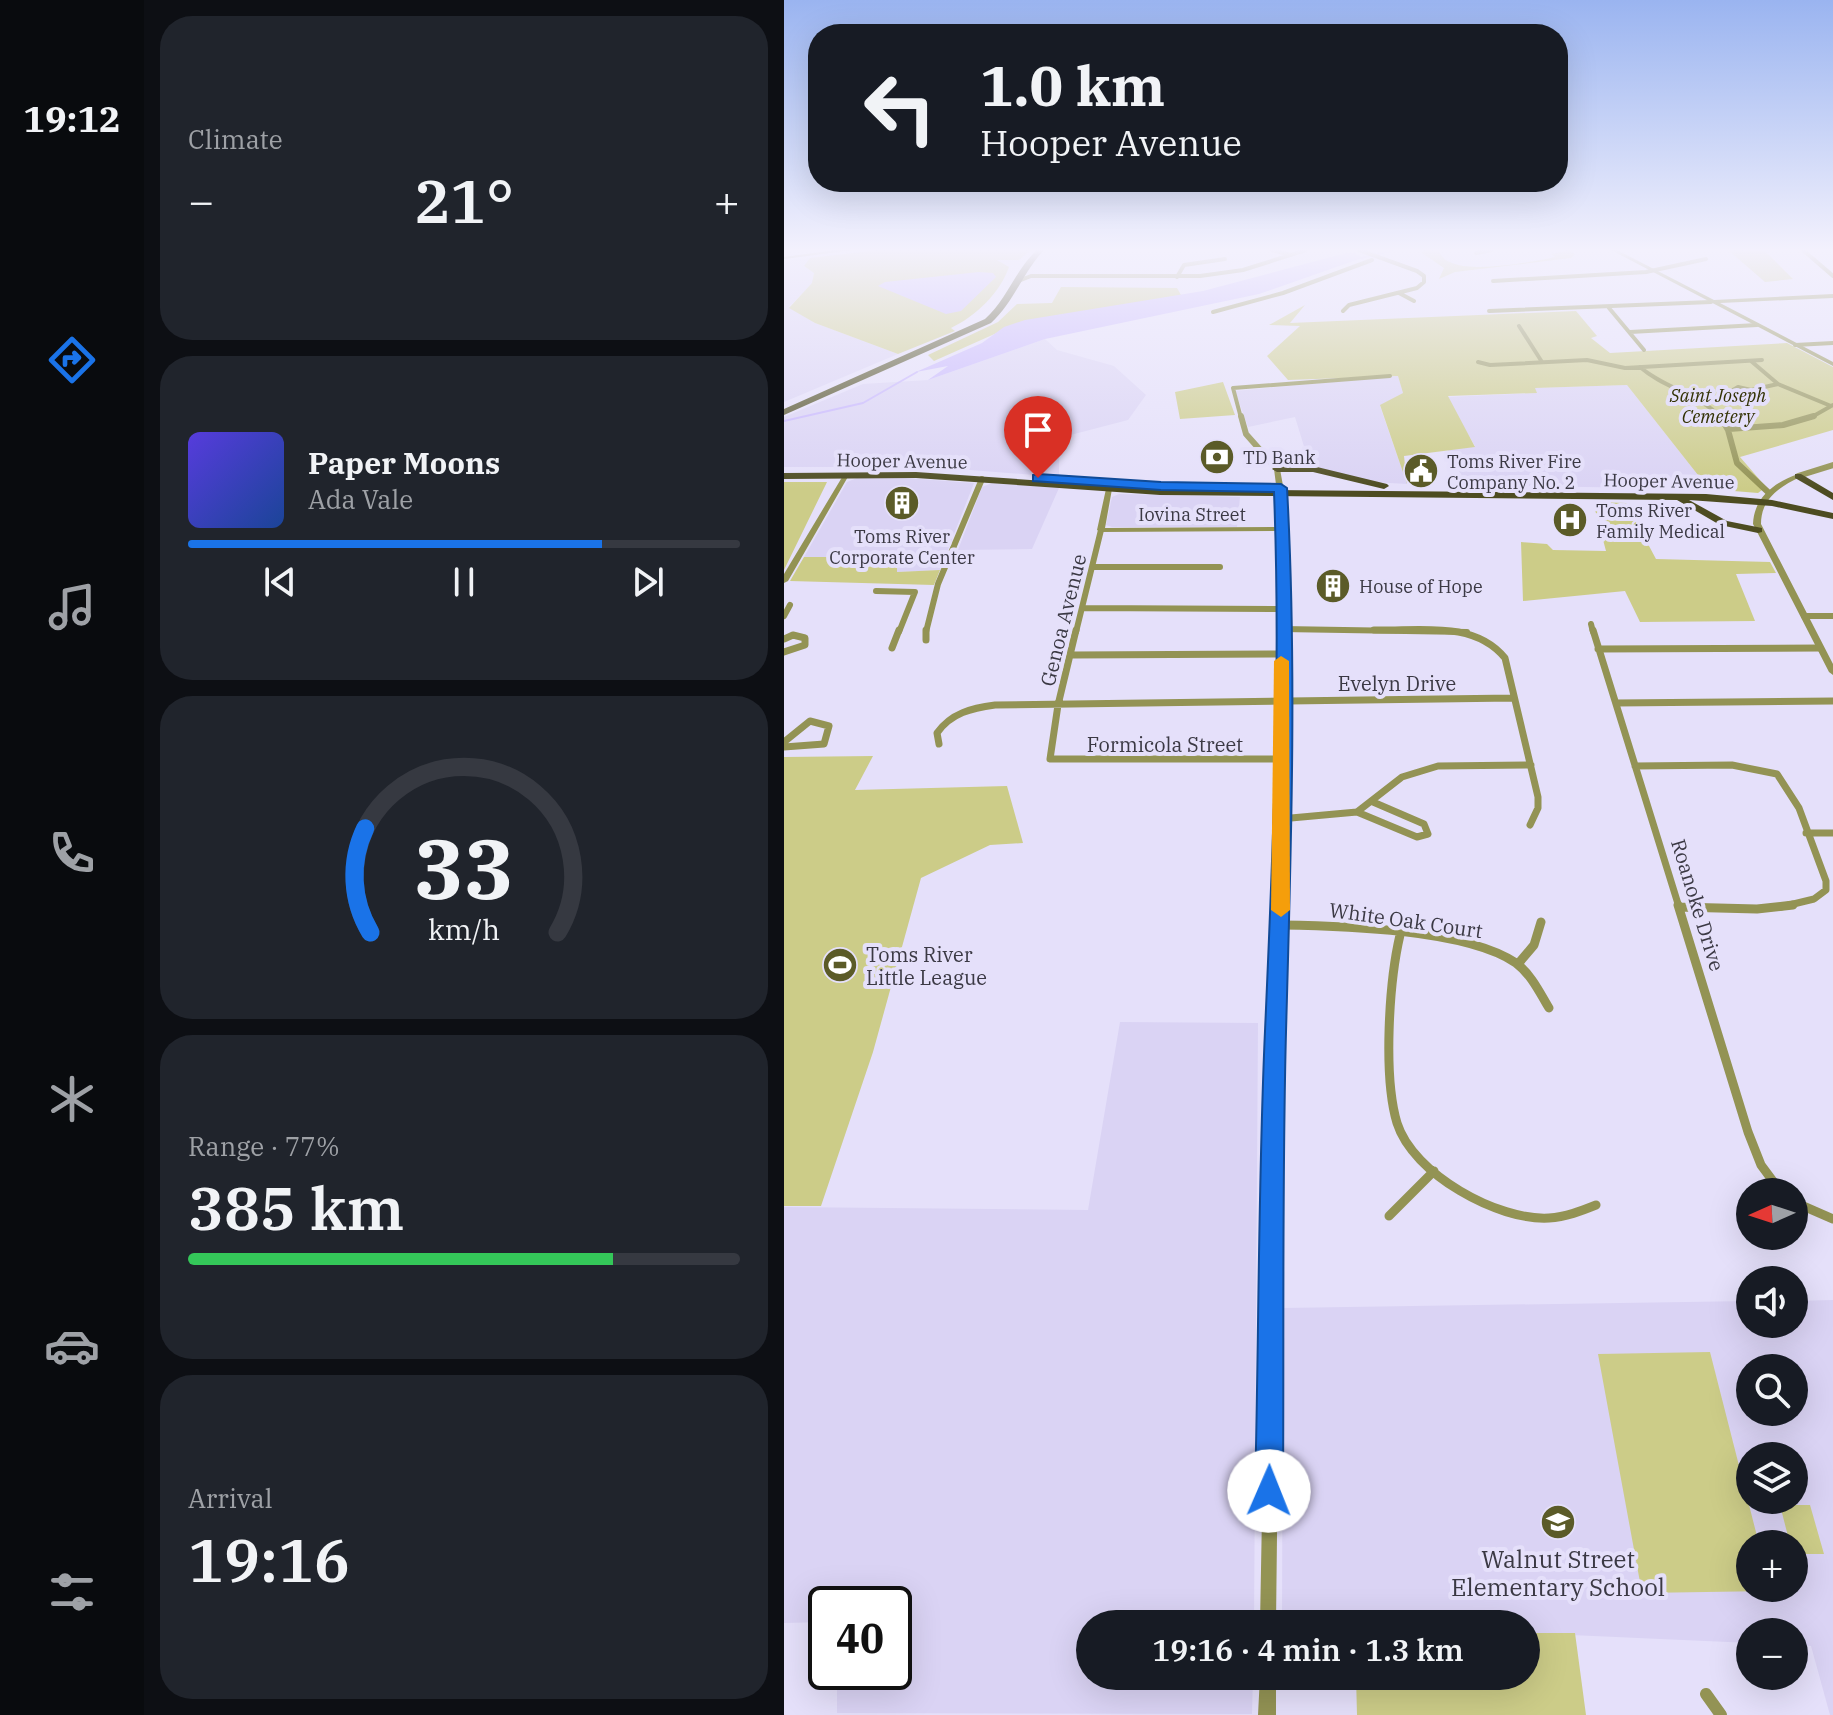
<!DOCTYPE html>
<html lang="en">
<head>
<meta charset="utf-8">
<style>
	:root { --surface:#171b24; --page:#20242c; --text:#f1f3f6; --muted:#9ea1a6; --line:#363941; --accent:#1a73e8 }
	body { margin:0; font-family:"IBM Plex Serif",serif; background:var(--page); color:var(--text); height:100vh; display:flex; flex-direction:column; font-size:30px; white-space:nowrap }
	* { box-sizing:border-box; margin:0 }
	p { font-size:26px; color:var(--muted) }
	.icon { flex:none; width:44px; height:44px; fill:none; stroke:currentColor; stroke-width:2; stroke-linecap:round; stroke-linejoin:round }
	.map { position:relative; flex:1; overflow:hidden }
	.side { display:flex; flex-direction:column; gap:16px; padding:16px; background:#0d0f14; width:640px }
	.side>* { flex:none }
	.banner { position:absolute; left:24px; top:24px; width:760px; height:168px; border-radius:32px; box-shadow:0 8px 32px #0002; background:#171b24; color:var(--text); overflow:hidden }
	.needle { width:52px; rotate:267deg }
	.tools { position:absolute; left:952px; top:1178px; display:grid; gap:16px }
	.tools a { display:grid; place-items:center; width:72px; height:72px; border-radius:50%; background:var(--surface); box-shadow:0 8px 32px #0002; font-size:40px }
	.speed { position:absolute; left:24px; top:1586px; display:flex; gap:16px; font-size:40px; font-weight:700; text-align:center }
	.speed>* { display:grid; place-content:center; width:104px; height:104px; border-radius:50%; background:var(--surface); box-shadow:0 8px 32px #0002; line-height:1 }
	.speed .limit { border:4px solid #111; border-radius:12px; background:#fff; color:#111 }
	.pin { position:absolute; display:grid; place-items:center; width:68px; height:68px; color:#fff; margin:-82px -34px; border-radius:50% 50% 50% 0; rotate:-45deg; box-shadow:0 0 8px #0007 }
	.pin .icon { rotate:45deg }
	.me { position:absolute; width:88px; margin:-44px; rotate:1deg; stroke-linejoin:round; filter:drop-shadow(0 0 6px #0008) }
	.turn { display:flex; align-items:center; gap:28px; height:168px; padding:0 40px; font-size:36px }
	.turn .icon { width:104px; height:104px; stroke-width:2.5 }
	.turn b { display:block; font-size:56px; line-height:68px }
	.big { font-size:60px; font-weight:600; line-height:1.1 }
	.side .tile { flex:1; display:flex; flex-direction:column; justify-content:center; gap:12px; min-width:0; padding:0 28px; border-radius:32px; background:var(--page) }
	.side .dial { align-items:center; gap:0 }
	.dial svg { height:208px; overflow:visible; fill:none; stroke:var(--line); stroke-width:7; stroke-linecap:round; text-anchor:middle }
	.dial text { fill:var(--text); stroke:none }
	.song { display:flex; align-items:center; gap:24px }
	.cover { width:96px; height:96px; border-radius:12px; background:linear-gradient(135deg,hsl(250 70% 55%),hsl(220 70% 35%)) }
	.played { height:8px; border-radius:4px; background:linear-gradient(90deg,var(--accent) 75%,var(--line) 75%) }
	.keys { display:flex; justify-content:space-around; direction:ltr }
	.heat { display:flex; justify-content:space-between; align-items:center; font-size:44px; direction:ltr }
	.charge { height:12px; border-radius:6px; background:linear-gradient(90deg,#34c759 77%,var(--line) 0) }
	.trip { position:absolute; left:292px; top:1610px; width:464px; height:80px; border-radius:40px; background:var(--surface); box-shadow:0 8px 32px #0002; font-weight:600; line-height:80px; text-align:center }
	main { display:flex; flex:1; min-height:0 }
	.tabs { display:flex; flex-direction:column; width:144px; justify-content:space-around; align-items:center; background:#090b0e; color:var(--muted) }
	.tabs .icon { width:56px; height:56px }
	.tabs .on { color:var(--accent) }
	.tabs b { font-size:36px; color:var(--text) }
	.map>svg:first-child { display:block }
	.built { fill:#dad3f4; fill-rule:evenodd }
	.green { fill:#cc8 }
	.water { fill:#c6b5fd }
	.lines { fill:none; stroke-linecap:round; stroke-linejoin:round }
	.stream { stroke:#c6b5fd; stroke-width:2 }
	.minor-far4 { stroke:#939354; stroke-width:4 }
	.minor-far3 { stroke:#939354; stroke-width:6 }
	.minor-far2 { stroke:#939354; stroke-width:7 }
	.minor-far1 { stroke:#939354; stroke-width:9 }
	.minor { stroke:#939354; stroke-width:12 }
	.tertiary { fill:#939354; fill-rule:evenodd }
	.primary { fill:#4d4c21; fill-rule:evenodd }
	.route { fill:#1a73e8; stroke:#114b97; stroke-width:2 }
	.slow { fill:#f59e0b }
	.labels { text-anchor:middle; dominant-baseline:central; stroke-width:8; stroke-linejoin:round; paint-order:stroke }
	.far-park-label { font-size:18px; font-style:italic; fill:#333204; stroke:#e5e0fa }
	.far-poi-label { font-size:18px; fill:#3b3944; stroke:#e5e0fa; text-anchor:start }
	.far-street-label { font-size:18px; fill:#3b3944; stroke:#e5e0fa }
	.street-label { font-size:20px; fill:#3b3944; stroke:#e5e0fa }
	.poi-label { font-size:20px; fill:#3b3944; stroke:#e5e0fa; text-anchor:start }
	.near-poi-label { font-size:24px; fill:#3b3944; stroke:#e5e0fa }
</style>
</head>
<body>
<main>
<nav class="tabs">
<b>19:12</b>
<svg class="icon on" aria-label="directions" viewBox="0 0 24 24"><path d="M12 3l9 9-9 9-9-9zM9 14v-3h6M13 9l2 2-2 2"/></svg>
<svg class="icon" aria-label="music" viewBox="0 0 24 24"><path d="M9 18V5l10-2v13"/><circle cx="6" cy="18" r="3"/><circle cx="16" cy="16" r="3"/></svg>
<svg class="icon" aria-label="phone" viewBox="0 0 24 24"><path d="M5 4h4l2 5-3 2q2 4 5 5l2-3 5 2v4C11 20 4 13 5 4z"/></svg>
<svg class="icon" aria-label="climate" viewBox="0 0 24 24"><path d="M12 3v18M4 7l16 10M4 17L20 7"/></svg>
<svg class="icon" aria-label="car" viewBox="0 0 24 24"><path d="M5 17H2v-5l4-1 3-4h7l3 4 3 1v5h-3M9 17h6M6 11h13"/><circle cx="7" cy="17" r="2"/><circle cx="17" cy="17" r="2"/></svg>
<svg class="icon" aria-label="filters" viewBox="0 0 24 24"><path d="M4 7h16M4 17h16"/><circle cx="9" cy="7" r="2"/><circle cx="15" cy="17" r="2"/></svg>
</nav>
<section class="side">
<div class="tile"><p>Climate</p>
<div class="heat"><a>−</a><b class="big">21°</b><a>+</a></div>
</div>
<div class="tile">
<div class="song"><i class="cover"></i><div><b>Paper Moons</b><p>Ada Vale</p></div></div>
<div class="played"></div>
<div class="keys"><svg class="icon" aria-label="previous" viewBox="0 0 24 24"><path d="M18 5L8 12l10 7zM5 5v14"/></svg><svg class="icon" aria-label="pause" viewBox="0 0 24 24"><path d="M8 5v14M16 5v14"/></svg><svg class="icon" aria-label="next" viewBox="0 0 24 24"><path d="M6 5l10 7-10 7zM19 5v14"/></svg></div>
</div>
<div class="tile dial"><svg viewBox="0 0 100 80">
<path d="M14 69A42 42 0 1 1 86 69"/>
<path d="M14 69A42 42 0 0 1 12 29" stroke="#1a73e8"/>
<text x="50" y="56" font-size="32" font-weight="700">33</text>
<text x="50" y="72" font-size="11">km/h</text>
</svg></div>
<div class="tile"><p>Range · 77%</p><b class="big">385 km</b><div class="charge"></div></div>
<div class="tile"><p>Arrival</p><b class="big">19:16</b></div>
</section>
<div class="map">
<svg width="1049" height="1715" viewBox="0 0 1049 1715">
	<rect width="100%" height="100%" fill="#e5e0fa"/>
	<path class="built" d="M 26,258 L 20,266 L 30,273 L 29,283 L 5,307 L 31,323 L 114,354 L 0,402 L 0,261 Z
		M 261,339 L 273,350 L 330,366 L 362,395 L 344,420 L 275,438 L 275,477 L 148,467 L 0,467 L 0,417 L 79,384 L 144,380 Z
		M 614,376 L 619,393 L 596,406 L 623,484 L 571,481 L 526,466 L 511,417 L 464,427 L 451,391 Z
		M 843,385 L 925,489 L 682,485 L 664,450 L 691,446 L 662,397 L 752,393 L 750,388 Z
		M 107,477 L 190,483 L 156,570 L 112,572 L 112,557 L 20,557 L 63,482 L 73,478 Z
		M 208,483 L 275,488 L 248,549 L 174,550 L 198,487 Z
		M 335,494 L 456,497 L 453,527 L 328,527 L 322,525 L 328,497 Z
		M 336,1022 L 474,1023 L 470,1624 L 306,1624 L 306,1676 L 469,1676 L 468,1714 L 53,1713 L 53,1672 L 110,1672 L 110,1604 L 42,1604 L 42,1622 L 0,1623 L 0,1207 L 304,1210 Z
		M 1049,1300 L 1049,1715 L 1046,1715 L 1027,1646 L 1010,1645 L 1010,1632 L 966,1632 L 966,1643 L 742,1633 L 742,1624 L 498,1624 L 499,1308 L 966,1301 L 966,1324 L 1010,1324 L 1010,1301 ZM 966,1368 L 1010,1368 L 1010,1412 L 966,1412 ZM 966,1456 L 1010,1456 L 1010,1500 L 966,1500 ZM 966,1544 L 1010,1544 L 1010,1588 L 966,1588 Z"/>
	<path class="green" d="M 93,250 L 247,250 L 235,260 L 213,260 L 225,267 C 216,293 192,316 167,328 L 171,331 L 114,354 L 31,323 L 5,308 L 28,283 L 30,273 L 20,266 L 26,258 Z
		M 639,250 L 655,250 C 661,280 748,262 771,257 L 767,254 L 784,250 L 791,254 L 787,258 L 671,272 L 655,279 L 660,268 L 638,253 Z
		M 944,250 L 981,251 L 1009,279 L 981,282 Z
		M 277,287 L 393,288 L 397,295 L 233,324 L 150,361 L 144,355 L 214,322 L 233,304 L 268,303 Z
		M 521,305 L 506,323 L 792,311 L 813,336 L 807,338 L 826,353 L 1003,343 L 1049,367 L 1049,430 L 956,457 L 982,487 L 974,493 L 925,489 L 843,385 L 751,388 L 753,393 L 664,396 L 691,447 L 620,456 L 623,484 L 596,405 L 619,393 L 614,376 L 504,380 L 483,356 L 516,326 L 485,325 Z
		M 439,382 L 451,415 L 396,419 L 391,392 Z
		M 0,482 L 43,482 L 0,570 Z
		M 809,502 L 842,503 L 872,559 L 986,562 L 992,573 L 952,574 L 971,621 L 856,622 L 841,591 L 739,601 L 737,542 L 763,544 L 769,550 L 822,551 Z
		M 20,557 L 113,557 L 113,572 L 156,570 L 150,585 L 6,581 Z
		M 89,756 L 71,790 L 223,786 L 239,843 L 206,845 L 137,878 L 89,1052 L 37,1206 L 0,1206 L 0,757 Z
		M 926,1352 L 975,1544 L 966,1544 L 966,1588 L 986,1591 L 858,1593 L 814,1354 Z
		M 996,1505 L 1026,1505 L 1040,1554 L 1010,1554 L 1010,1544 L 1006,1544 Z
		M 742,1633 L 791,1633 L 802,1715 L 573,1715 L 572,1676 L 742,1676 Z"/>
	<path class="water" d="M 562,253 L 571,253 L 578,258 L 475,294 L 261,339 L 144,380 L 164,366 L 132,372 L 198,343 L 220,327 L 241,320 L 419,291 Z
		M 195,272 L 209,273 L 212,277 L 177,311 L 162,314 L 94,286 L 101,282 Z"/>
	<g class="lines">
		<path class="stream" d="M 577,258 L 611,250
			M 0,421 L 79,403 L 133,372"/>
		<path class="minor-far4" d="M 488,250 L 507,255
			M 1019,250 L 1049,276
			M 692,253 L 708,250
			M 393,277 L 400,265 L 441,259
			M 709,281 L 862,272 L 922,259
			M 232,282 L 247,276 L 416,276 L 459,270 L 522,250
			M 615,293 L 630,301
			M 825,308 L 860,350
			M 559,311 L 565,305 L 633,288 L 640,282 L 640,276 L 633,271 L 575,250
			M 705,311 L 927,302
			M 429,312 L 499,293 L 588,260
			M 735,326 L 758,362
			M 846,332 L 973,325
			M 1011,345 L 1049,343
			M 967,361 L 994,384 L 1047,406
			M 694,362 L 706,365 L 803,360 L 841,368 L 978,360
			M 856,367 C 881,389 915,393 937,418
			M 954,387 L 967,390 L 969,396 L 957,398 L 944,393 Z
			M 967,390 L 994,384
			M 918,401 L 946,395
			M 457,418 L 449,388 L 606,376
			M 1026,418 L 1049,405"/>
		<path class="minor-far3" d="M 457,416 L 462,434 L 493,469
			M 936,416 L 944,430 L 953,463 L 985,493
			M 945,429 L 999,425 L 1030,416
			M 1014,476 L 1049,465
			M 309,567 L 436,567
			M 92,591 L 131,592 L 115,632
			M 300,608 L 499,609
			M 0,616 L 6,605
			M 1020,616 L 1049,616
			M 807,624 L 809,632
			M 498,629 L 683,632
			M 142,632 L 154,584 L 198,479
			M 292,632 L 317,530"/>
		<path class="minor-far2" d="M 292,630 L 274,705 L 266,759 L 496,759
			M 590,630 C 636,631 690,620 721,658 L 754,797 L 754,808 L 746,825
			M 809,630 L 895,907
			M 0,639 L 9,635 L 21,638 L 21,645 L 0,652
			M 142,640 L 142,630
			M 108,648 L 115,630
			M 814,649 L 1036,648
			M 289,655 L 497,654
			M 832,703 L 1049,701
			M 0,742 L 26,721 L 45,726 L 40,744 L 0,747
			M 155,744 L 153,733 C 167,713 188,708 211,705 L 729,698
			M 851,766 L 948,765 L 993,774 L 1015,808 L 1042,881 L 1042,890 L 1030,899 L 997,907
			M 573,812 L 633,837 L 644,834 L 640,824 L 589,802
			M 496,819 L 573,812 L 618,777 L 654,766 L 747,765
			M 1022,833 L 1049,833
			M 895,907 L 904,907"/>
		<path class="minor-far1" d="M 894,905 L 964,1132 L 977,1165 L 997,1192
			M 895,907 L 973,909 L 1009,905
			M 497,925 C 559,926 682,929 732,963 C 747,974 756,993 765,1008
			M 616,935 C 605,982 599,1076 613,1123 C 629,1174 714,1221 765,1218 C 782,1217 797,1211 812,1205
			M 734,964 L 750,945 L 757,922
			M 1010,1202 L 1049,1219
			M 605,1216 L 650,1171"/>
		<path class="minor" d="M 922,1694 L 937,1715"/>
		<path class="tertiary" d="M 51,250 L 69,250 L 0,259 L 0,257 Z
			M 827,250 L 833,250 L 930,300 L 1049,294 L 1049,298 L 936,303 L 1049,362 L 1049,366 Z
			M 493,467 L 496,469 L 503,508 L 504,565 L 492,1624 L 476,1624 L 496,531 L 317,532 L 313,530 L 322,489 L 325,487 L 328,489 L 321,528 L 496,527 L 495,508 L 490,469 Z
			M 60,474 L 65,475 L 4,581 L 0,583 L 0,574 Z
			M 1014,474 L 1016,475 L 1016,477 C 995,487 977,499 977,524 L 1049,664 L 1049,675 L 1045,672 L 969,524 C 970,497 991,482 1014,474 Z
			M 476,1676 L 492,1676 L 492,1715 L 474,1715 Z"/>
		<path class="primary" d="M 253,250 L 260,250 C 239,272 230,302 207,323 L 0,415 L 0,409 L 201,319 C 223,300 231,270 253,250 Z
			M 529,466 L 603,484 L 605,486 L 600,489 L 529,472 L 493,472 L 488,469 L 493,466 Z
			M 132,472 L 376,489 L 922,494 L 988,500 L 1049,513 L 1049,519 L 988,506 L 905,500 L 943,521 L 978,528 L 978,532 L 974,533 L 936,525 L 893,500 L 376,495 L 132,478 L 0,479 L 0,473 Z
			M 1011,474 L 1017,474 L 1049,493 L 1049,500 L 1011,478 Z"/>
	</g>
	<linearGradient id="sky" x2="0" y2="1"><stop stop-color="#9ab4f0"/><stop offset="0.51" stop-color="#f3f1fd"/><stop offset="1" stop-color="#f3f1fd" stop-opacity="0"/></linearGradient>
	<rect width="1049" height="490" fill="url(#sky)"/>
	<path class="route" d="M 254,474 L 377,482 L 497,484 L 503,488 C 513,669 507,851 502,1032 C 498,1185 500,1338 499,1491 L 495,1501 L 485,1505 L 475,1501 L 471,1491 C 475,1338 474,1184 481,1031 C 489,852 497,671 490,492 L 377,490 L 249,481 L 249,475 Z"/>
	<path class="slow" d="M 497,656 L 505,661 L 506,910 L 497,917 L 487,910 L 490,661 Z"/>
	<defs>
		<g id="bank-disc" transform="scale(1.8)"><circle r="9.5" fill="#5b5b28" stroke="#e5e0fa"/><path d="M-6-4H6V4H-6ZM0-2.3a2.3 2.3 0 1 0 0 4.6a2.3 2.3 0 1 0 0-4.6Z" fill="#fff"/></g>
		<g id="civic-disc" transform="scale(1.8)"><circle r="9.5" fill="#5b5b28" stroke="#e5e0fa"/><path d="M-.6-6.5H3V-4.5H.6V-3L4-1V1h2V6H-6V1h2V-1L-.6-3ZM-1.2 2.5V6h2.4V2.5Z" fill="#fff"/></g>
		<g id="building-disc" transform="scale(1.8)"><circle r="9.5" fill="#5b5b28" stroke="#e5e0fa"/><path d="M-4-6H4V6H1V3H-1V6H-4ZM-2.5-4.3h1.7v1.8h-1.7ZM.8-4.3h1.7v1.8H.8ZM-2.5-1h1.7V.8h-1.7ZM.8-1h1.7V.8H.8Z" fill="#fff"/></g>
		<g id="hospital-disc" transform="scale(1.8)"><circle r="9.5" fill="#5b5b28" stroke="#e5e0fa"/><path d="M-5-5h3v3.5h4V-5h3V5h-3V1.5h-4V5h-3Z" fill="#fff"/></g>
		<g id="stadium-disc" transform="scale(1.8)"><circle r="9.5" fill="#5b5b28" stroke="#e5e0fa"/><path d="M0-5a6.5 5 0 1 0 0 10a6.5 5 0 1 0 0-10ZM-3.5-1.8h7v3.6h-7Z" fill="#fff"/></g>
		<g id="school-disc" transform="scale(1.8)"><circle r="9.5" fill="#5b5b28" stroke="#e5e0fa"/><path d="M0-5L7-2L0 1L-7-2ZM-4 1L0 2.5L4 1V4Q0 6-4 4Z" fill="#fff"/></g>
	</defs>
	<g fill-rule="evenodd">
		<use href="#bank-disc" x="433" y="457"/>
		<use href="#civic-disc" x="637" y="471"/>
		<use href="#building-disc" x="118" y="503"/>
		<use href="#hospital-disc" x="786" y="520"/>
		<use href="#building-disc" x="549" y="586"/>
		<use href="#stadium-disc" x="56" y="965"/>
		<use href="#school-disc" x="774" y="1522"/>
	</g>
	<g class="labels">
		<g class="far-park-label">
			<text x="934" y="395">Saint Joseph<tspan x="934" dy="21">Cemetery</tspan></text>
		</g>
		<g class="far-poi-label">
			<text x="459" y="457">TD Bank</text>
			<text x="663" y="461">Toms River Fire<tspan x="663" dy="21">Company No. 2</tspan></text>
			<text x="812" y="510">Toms River<tspan x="812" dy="21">Family Medical</tspan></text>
			<text x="118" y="536" text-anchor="middle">Toms River<tspan x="118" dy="21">Corporate Center</tspan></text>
			<text x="575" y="586">House of Hope</text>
		</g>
		<g class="far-street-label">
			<text transform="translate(118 461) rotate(1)">Hooper Avenue</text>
			<text transform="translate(885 481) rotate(1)">Hooper Avenue</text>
			<text x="408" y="514">Iovina Street</text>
		</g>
		<g class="street-label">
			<text transform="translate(279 620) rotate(-76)">Genoa Avenue</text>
			<text x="613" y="683">Evelyn Drive</text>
			<text x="381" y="744">Formicola Street</text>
			<text transform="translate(914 905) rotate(73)">Roanoke Drive</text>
			<text transform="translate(622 920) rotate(8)">White Oak Court</text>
		</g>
		<g class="poi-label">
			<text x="82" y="954">Toms River<tspan x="82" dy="23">Little League</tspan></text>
		</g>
		<g class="near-poi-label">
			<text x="774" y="1559">Walnut Street<tspan x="774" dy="28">Elementary School</tspan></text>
		</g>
	</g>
</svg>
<div class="tools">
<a><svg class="needle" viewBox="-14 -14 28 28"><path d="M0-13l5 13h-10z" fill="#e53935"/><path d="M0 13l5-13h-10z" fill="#9ea1a6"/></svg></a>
<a><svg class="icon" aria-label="sound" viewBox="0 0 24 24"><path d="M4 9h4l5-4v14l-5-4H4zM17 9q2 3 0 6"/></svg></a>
<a><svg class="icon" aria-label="search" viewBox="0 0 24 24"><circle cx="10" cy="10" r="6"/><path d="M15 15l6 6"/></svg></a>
<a><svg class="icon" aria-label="layers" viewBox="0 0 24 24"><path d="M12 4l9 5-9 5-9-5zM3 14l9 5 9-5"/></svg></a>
<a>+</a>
<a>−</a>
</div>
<div class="speed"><div class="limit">40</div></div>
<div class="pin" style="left:254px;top:478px;background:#d93025"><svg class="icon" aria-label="arrive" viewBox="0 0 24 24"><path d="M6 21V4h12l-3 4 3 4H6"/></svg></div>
<svg class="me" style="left:485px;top:1491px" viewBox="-20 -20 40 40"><circle r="19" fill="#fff"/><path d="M0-13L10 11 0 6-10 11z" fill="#1a73e8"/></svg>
<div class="trip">19:16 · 4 min · 1.3 km</div>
<div class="banner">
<div class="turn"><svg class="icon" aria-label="left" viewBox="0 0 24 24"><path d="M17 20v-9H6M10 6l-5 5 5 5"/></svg><div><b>1.0 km</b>Hooper Avenue</div></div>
</div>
</div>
</main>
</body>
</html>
